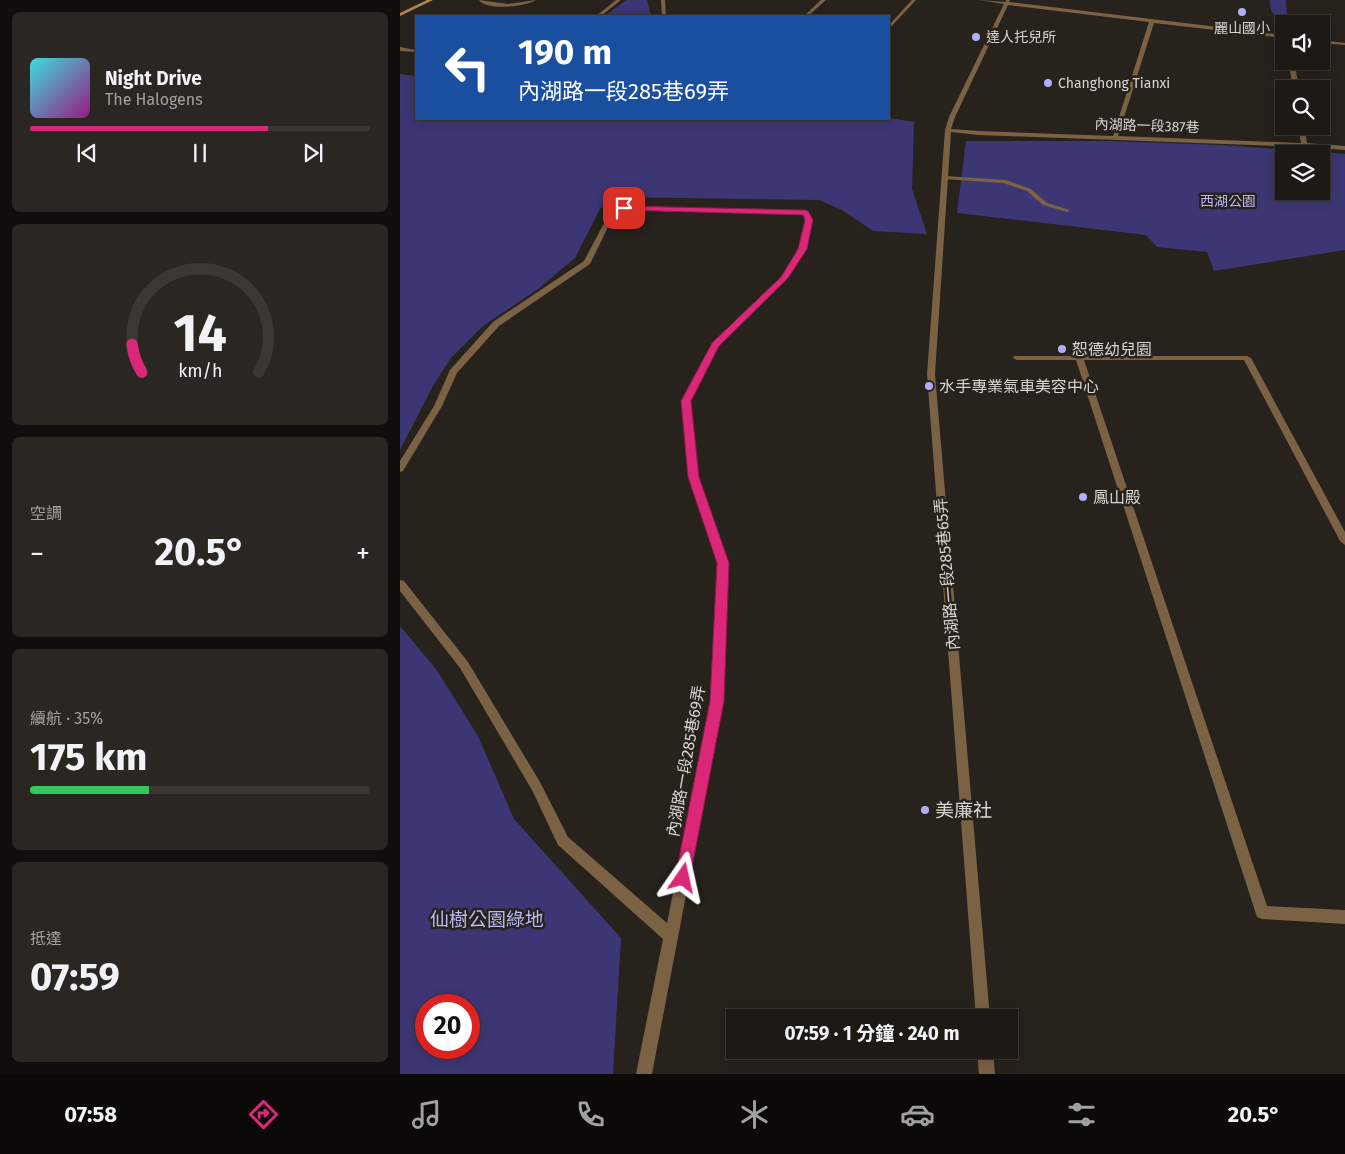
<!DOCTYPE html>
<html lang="zh-TW">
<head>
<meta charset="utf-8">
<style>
	:root { --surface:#1d1a15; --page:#2a2722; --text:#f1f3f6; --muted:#a0a1a0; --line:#3b3834; --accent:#db2777 }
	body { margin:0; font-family:"Fira Sans","Noto Sans TC",sans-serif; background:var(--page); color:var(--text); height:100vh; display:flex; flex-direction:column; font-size:19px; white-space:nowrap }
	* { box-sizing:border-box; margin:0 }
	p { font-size:16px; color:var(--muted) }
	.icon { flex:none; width:28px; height:28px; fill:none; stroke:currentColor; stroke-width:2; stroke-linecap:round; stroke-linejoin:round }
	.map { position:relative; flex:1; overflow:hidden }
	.details { display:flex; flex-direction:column; gap:12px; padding:12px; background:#100e0c; width:400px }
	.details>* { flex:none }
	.guide { position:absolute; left:15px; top:15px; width:475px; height:105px; border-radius:0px; box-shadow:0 2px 12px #0003,0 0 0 1px var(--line); background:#1a4fa0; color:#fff; overflow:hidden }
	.controls { position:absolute; left:875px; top:15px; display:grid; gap:10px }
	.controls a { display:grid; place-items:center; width:55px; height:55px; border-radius:0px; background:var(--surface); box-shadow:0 2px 12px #0003,0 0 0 1px var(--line); font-size:25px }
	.speed { position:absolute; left:15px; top:994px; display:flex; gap:10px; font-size:25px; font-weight:700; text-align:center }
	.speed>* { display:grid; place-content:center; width:65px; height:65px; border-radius:50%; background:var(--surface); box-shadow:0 2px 12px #0003,0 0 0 1px var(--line); line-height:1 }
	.speed .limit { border:8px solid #d22; background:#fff; color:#111 }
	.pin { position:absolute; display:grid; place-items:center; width:42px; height:42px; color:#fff; margin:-21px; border-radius:10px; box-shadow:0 2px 8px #0006 }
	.me { position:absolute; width:55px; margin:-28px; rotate:11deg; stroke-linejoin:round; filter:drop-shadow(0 0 4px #0008) }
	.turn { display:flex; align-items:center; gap:18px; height:105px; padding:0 20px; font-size:22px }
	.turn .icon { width:65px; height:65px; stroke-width:2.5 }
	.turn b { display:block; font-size:35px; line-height:42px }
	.big { font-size:38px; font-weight:700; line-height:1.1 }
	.details .card { flex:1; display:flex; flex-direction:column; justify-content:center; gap:8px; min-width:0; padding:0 18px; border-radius:8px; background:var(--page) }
	.details .dial { align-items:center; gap:0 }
	.dial svg { height:130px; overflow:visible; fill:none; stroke:var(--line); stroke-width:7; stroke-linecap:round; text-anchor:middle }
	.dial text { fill:var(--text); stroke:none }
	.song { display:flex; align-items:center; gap:15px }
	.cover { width:60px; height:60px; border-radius:8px; background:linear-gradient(135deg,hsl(180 70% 55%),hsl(310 70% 35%)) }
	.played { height:5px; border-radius:2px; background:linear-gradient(90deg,var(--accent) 70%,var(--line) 70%) }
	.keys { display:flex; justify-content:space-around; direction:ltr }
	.heat { display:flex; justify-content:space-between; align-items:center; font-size:28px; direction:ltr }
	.charge { height:8px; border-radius:4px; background:linear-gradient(90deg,#34c759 35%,var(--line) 0) }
	.trip { position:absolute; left:326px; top:1009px; width:292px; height:50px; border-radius:0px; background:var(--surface); box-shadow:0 2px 12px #0003,0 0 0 1px var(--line); font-weight:700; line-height:50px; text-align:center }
	.tab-bar { display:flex; height:80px; justify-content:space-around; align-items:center; background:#0c0a08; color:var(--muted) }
	.tab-bar .icon { width:35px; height:35px }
	.tab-bar .on { color:var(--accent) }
	.tab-bar b { font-size:22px; color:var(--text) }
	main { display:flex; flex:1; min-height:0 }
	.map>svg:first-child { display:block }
	.green { fill:#3d3674; fill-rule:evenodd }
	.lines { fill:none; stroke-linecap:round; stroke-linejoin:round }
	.lane { fill:#7c6244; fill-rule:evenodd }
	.street { fill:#7c6244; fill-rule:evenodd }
	.secondary { fill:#af8654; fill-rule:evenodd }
	.route { fill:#db2777; stroke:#8e194d }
	.poi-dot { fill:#b1adfa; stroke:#27221c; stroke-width:2 }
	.labels { text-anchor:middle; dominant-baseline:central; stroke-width:5; stroke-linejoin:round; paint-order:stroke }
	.far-poi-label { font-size:14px; fill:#d8d5d1; stroke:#27221c; text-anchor:start }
	.far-street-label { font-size:14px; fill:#d8d5d1; stroke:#27221c }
	.far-park-label { font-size:14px; fill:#bab8f9; stroke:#27221c }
	.poi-label { font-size:16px; fill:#d8d5d1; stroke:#27221c; text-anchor:start }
	.street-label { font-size:16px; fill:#d8d5d1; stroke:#27221c }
	.near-poi-label { font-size:19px; fill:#d8d5d1; stroke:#27221c; text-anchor:start }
	.near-park-label { font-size:19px; fill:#bab8f9; stroke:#27221c }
</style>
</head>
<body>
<main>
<section class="details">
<div class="card">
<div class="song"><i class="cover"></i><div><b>Night Drive</b><p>The Halogens</p></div></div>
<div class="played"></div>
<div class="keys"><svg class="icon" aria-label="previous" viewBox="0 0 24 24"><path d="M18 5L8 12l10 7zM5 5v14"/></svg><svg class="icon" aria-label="pause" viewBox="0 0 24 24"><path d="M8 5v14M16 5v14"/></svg><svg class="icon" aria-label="next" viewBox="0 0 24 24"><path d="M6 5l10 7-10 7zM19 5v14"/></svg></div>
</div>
<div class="card dial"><svg viewBox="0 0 100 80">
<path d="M14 69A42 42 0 1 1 86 69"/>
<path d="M14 69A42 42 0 0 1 8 52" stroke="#db2777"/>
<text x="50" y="56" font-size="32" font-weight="700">14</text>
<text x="50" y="72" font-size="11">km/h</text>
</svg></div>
<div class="card"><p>空調</p>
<div class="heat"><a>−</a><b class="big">20.5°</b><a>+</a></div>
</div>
<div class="card"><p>續航 · 35%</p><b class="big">175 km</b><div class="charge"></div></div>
<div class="card"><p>抵達</p><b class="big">07:59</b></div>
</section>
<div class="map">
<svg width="945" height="1074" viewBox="0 0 945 1074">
	<rect width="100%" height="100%" fill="#27221c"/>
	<path class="green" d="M 226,0 L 247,0 L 251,16 L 205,16 Z
		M 870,0 L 886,0 L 887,13 L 898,18 L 918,24 C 904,24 880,27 872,12 C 870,9 870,3 870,0 Z
		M 0,74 L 16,76 L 16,119 L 489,118 L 514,122 L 512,189 L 527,234 L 473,231 L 442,210 L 419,200 L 216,197 L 200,209 L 175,258 L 138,289 L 83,326 L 51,358 L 34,384 L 0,450 Z
		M 566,141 L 710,141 L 820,145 L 945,154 L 945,250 L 814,271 L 807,252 L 757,247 L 746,235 L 557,213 ZM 884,154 L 921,154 L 921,191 L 884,191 Z
		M 0,626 L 36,669 L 78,736 L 114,819 L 221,938 L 213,1074 L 0,1074 ZM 26,1005 L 69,1005 L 69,1048 L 26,1048 Z"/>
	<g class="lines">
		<path class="lane" d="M 79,0 L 108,4 L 136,0 C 125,7 87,11 79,0 Z
			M 545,176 L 606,180 L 631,189 L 647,203 L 670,210 L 667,212 L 643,205 L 627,191 L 603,183 L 543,179 L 543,177 Z
			M 224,206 L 405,211 L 407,212 L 412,220 L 407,249 L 388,278 L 318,346 L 290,401 L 298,477 L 328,563 L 323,701 L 252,1074 L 236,1074 L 263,939 L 158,845 L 132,790 L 60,668 L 0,591 L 0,580 L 4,581 L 68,662 L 140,782 L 168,837 L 267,923 L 311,701 L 318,563 L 288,477 L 282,401 L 312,343 L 381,277 L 399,249 L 406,220 L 403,215 L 226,210 L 208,227 L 190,264 L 99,326 L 57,373 L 42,406 L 3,471 L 0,472 L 0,461 L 34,406 L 50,370 L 93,322 L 184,261 L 203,225 Z"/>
		<path class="street" d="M 216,0 L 221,0 L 201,16 L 196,16 Z
			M 261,0 L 265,0 L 266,16 L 262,16 Z
			M 421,0 L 426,0 L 408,16 L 404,16 Z
			M 512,0 L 516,0 L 489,29 L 489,25 Z
			M 578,0 L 605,2 L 606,0 L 610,0 L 609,2 L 884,35 L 884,38 L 754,23 L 718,136 L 901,143 L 898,126 L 904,126 L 907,143 L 945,146 L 945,150 L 904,147 L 579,135 L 551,132 L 535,374 L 590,1018 L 576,1018 L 527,374 L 545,130 L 549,117 L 604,4 ZM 608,5 L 749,22 L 713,136 L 579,131 L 551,129 L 555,117 Z
			M 921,40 L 945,43 L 945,45 L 921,43 Z
			M 0,47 L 16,50 L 16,52 L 0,51 Z
			M 893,69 L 896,71 L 899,89 L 893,89 L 890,71 Z
			M 614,356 L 847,356 L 851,358 L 945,532 L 945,545 L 940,541 L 844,360 L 684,360 L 867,906 L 945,910 L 945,924 L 862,919 L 857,917 L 676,360 L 617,360 L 613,358 Z
			M 577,1050 L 593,1050 L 595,1074 L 579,1074 Z"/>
		<path class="secondary" d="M 27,0 L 33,0 L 0,16 L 0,13 Z"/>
	</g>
	<path class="route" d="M 224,206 L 405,210 L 408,211 L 413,220 L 407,249 L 388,278 L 319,346 L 291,401 L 299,477 L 329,563 L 324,701 L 290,878 L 288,883 L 283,885 L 277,883 L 275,878 L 310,701 L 317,563 L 288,477 L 281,401 L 312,343 L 381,277 L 398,249 L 405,220 L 403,215 L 221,210 L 221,207 Z"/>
	<g class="poi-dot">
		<circle cx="842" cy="12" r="5"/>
		<circle cx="576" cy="37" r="5"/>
		<circle cx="648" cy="83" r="5"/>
		<circle cx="662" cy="349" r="5"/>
		<circle cx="529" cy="386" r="5"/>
		<circle cx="683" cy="497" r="5"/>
		<circle cx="525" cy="810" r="5"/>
	</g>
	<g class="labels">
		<g class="far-poi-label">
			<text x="842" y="28" text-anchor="middle">麗山國小</text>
			<text x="586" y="37">達人托兒所</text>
			<text x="658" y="83">Changhong Tianxi</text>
		</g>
		<g class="far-street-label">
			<text transform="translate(747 126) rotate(2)">內湖路一段387巷</text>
		</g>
		<g class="far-park-label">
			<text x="828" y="201">西湖公園</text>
		</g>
		<g class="poi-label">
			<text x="672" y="349">恕德幼兒園</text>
			<text x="539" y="386">水手專業氣車美容中心</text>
			<text x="693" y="497">鳳山殿</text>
		</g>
		<g class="street-label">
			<text transform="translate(547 574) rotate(-95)">內湖路一段285巷65弄</text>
			<text transform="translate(286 761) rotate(-80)">內湖路一段285巷69弄</text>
		</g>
		<g class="near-poi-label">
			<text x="535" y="810">美廉社</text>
		</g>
		<g class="near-park-label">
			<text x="87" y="919">仙樹公園綠地</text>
		</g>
	</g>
</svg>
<div class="controls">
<a><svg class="icon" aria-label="sound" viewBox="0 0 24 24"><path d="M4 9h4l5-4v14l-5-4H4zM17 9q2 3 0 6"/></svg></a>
<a><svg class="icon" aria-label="search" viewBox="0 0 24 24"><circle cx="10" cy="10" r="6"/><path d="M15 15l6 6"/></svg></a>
<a><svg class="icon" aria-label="layers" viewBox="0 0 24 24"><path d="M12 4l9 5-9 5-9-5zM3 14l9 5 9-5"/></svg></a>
</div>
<div class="speed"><div class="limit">20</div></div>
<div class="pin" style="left:224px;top:208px;background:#d93025"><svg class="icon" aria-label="arrive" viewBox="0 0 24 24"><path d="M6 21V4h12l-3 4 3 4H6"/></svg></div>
<svg class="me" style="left:283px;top:878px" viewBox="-20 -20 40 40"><path d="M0-17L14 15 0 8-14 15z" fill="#db2777" stroke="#fff" stroke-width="4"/></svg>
<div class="trip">07:59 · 1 分鐘 · 240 m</div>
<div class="guide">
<div class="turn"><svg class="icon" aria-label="left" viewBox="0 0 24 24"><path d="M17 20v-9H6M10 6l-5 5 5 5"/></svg><div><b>190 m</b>內湖路一段285巷69弄</div></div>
</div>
</div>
</main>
<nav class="tab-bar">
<b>07:58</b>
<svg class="icon on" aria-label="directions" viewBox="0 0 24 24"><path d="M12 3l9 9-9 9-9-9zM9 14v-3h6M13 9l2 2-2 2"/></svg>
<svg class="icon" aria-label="music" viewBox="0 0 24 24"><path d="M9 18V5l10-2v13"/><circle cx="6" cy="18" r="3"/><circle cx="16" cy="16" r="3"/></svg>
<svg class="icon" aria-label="phone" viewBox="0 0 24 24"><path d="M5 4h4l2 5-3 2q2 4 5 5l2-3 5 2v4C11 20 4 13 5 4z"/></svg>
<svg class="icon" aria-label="climate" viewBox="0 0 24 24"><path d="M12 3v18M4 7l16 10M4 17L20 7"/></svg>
<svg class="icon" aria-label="car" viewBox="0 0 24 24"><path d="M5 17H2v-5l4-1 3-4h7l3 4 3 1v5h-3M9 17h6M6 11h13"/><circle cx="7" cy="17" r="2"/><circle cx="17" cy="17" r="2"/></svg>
<svg class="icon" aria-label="filters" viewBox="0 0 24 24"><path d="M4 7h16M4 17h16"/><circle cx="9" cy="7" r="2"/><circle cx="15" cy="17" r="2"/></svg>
<b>20.5°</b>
</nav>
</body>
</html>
